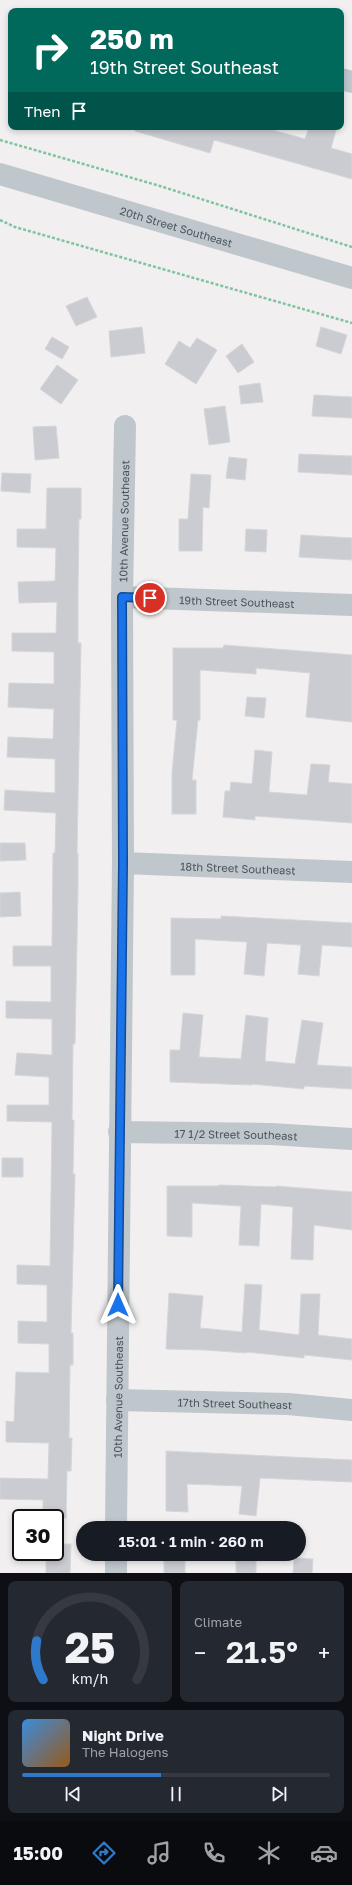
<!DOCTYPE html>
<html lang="en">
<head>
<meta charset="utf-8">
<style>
	:root { --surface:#171b24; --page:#242831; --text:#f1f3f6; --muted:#9ea1a6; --line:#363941; --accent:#2f79cb }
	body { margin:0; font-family:"Golos Text",sans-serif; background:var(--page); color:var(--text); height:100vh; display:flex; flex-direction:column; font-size:15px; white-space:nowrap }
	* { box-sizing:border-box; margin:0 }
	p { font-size:13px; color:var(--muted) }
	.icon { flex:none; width:22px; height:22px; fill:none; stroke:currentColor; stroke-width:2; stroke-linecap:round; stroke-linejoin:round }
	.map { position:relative; height:1573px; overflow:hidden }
	.panel { display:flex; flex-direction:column; gap:8px; padding:8px; background:#0d0f14; flex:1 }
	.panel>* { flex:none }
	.guide { position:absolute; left:8px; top:8px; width:336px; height:122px; border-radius:8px; box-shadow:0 2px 6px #0003; background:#00695c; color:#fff; overflow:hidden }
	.speed { position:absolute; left:12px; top:1509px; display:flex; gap:8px; font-size:20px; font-weight:700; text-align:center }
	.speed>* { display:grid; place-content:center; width:52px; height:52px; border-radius:50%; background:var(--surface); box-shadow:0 2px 6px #0003; line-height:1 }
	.speed .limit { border:2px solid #111; border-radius:6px; background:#fff; color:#111 }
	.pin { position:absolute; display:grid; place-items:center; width:34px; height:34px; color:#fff; margin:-17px; border:2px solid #fff; border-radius:50%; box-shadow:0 1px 4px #0007 }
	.me { position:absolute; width:44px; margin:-22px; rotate:0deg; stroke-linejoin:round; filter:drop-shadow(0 0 3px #0008) }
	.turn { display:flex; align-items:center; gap:14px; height:84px; padding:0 16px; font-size:18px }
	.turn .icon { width:52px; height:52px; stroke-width:2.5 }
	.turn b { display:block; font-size:28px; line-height:34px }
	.then { display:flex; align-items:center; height:38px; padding:0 16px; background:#0003; gap:8px; font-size:15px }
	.big { font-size:30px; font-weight:600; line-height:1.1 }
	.panel .widget { flex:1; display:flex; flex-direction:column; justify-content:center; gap:6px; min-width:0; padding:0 14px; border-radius:8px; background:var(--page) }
	.panel .dial { align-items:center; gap:0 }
	.dial svg { height:104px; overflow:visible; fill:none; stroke:var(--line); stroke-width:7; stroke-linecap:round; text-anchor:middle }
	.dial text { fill:var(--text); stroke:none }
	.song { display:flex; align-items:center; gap:12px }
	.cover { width:48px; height:48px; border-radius:6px; background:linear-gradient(135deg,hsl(210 70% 55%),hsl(30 70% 35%)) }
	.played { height:4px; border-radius:2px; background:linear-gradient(90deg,var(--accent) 45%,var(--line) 45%) }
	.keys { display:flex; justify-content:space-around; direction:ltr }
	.heat { display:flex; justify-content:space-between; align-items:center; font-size:22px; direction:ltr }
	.panel .tiles { flex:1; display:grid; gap:8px; grid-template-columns:1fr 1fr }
	.widget:last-child { grid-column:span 2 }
	.trip { position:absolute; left:76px; top:1521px; width:230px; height:40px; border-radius:20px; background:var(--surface); box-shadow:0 2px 6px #0003; font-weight:600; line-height:40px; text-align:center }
	.menu { display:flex; height:64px; justify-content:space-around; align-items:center; background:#090b0e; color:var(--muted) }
	.menu .icon { width:28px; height:28px }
	.menu .current { color:var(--accent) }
	.menu b { font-size:18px; color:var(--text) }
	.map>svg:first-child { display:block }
	.building { fill:#caccd1; stroke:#d4d6da }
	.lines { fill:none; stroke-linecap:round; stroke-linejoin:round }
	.path { stroke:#7fc3a0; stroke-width:2.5; stroke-dasharray:3 2; stroke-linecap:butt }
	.minor { stroke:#bfc7cc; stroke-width:22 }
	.route-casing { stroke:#114b97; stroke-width:10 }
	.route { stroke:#1a73e8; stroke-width:7 }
	.labels { text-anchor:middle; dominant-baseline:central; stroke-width:3; stroke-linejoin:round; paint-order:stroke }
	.street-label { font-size:11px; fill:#49535a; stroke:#fff }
</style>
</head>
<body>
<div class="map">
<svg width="352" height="1573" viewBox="0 0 352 1573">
	<rect width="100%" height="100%" fill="#f1efef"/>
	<path class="building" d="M 135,127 L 262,127 L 305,139 L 309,127 L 325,127 L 336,130 L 331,148 L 352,154 L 352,179 L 214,140 L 210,153 L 135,131 Z
		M 87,297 L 97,317 L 76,326 L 66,306 Z
		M 142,327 L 145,353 L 111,357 L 109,331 Z
		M 321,327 L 347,335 L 341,354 L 316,346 Z
		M 52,337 L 69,347 L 62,359 L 45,349 Z
		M 197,338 L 217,350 L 196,384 L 165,364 L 179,341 L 190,348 Z
		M 242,344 L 254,362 L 238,373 L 226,356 Z
		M 57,365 L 78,380 L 61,404 L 40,389 Z
		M 260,383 L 263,402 L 241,404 L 239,386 Z
		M 314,395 L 352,397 L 352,418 L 312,416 Z
		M 225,406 L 230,442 L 209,445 L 204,409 Z
		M 56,426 L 59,458 L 35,460 L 33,427 Z
		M 299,454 L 352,456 L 352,475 L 298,472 Z
		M 229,457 L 247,459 L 245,480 L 226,478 Z
		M 2,473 L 31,474 L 30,493 L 1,491 Z
		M 191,474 L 211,475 L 209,508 L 203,507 L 202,551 L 179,551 L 179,519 L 188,519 Z
		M 47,488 L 81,488 L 81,519 L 79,519 L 78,593 L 78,643 L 81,643 L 77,853 L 78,853 L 78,888 L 75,1044 L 73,1044 L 72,1120 L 74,1120 L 73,1174 L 75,1174 L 71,1333 L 73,1333 L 73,1365 L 70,1365 L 69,1438 L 72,1438 L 71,1471 L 67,1471 L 66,1518 L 43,1518 L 43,1500 L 0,1499 L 0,1478 L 48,1479 L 49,1443 L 6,1442 L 6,1421 L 14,1422 L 16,1372 L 49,1373 L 49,1344 L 18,1343 L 18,1321 L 47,1322 L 47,1285 L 17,1284 L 17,1265 L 50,1266 L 52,1122 L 7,1121 L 7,1105 L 49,1105 L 49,1077 L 15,1075 L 17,1053 L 52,1055 L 52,1019 L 6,1018 L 6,1001 L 51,1002 L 51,966 L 13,966 L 13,946 L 52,946 L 53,853 L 55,853 L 56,813 L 4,810 L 5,790 L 55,793 L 55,759 L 7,757 L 8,737 L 53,739 L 54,709 L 8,707 L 9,683 L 54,684 L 54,652 L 12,651 L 12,633 L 56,633 L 57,602 L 19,603 L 18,582 L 55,581 L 56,548 L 17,547 L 17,529 L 46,529 Z
		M 246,529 L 267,530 L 266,552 L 245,551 Z
		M 301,535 L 352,538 L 352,560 L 299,557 Z
		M 224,645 L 352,655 L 352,722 L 306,717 L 310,673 L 256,668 L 256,674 L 200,670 L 200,720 L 198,720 L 192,780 L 196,780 L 196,814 L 172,814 L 172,773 L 177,720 L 173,720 L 173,648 L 223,648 Z
		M 247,697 L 266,698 L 264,718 L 245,716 Z
		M 255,750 L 272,752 L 269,792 L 307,795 L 311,764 L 330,765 L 328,782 L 352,784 L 352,823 L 255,816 L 255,820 L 223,817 L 225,791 L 230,791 L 231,782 L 252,784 Z
		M 0,843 L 25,843 L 26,860 L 0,861 Z
		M 20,892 L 21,916 L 0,917 L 0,893 Z
		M 221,916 L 352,923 L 352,947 L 322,945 L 319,976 L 298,974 L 301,945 L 267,943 L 264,976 L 244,974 L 247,942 L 195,939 L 195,975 L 171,975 L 171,918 L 221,919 Z
		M 183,1013 L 203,1015 L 199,1057 L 241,1059 L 246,1015 L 268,1018 L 265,1061 L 295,1064 L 302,1020 L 323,1023 L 317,1065 L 352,1067 L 352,1089 L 304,1086 L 304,1089 L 252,1084 L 252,1085 L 170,1082 L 170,1050 L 180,1050 Z
		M 2,1158 L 23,1158 L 23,1177 L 2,1177 Z
		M 219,1185 L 276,1187 L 276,1186 L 352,1192 L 352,1230 L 314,1225 L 313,1260 L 291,1259 L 293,1207 L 261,1204 L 259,1246 L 239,1245 L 241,1206 L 192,1203 L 192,1237 L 167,1236 L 167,1186 L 219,1186 Z
		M 245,1284 L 262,1285 L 259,1330 L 299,1335 L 301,1294 L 320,1294 L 318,1335 L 352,1339 L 352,1360 L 304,1355 L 304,1358 L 247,1352 L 247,1353 L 204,1350 L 166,1349 L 169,1293 L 203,1296 L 200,1328 L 242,1332 Z
		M 166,1451 L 352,1460 L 352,1482 L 260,1478 L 256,1516 L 239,1514 L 242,1486 L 187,1484 L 188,1512 L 166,1511 Z
		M 55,1544 L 71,1544 L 70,1573 L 46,1573 L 46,1552 L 55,1552 Z
		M 236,1554 L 256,1554 L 256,1573 L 236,1573 Z
		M 164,1555 L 185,1555 L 185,1573 L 164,1573 Z
		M 294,1558 L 313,1559 L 312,1573 L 293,1573 Z"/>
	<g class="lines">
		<path class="path" d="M 0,140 L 160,186 L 352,247
			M 0,220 L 15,227 L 352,323"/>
		<g class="minor">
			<path d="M 341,79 L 352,82"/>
			<path id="s1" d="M 0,174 L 352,278"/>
			<path id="s2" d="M 122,597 L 352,605"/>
			<path id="s3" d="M 123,863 L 352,872"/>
			<path id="s4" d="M 119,1132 L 271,1134 L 352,1139"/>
			<path id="s5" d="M 117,1400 L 288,1404 L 352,1410"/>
			<path id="s6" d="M 116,1528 L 123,863 L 122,597 L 125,426"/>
			<path d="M 116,1573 L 116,1554"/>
		</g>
	</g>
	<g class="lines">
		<g class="route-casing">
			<path id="route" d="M 118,1305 L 123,863 L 122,597 L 150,598"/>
		</g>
		<use href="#route" class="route"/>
	</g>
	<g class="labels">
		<g class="street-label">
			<text stroke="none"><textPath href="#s1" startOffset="184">20th Street Southeast</textPath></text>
			<text stroke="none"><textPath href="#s6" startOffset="1007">10th Avenue Southeast</textPath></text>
			<text stroke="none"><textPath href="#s2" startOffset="115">19th Street Southeast</textPath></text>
			<text stroke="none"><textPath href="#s3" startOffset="115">18th Street Southeast</textPath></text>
			<text stroke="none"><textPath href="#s4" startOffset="117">17 1/2 Street Southeast</textPath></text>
			<text stroke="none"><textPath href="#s6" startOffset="131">10th Avenue Southeast</textPath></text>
			<text stroke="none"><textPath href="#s5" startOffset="118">17th Street Southeast</textPath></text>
		</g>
	</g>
</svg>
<div class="speed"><div class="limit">30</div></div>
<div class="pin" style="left:150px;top:598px;background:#d93025"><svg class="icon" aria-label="arrive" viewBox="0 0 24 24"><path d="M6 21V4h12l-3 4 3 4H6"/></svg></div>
<svg class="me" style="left:118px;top:1305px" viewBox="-20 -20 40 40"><path d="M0-17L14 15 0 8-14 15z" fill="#1a73e8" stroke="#fff" stroke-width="4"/></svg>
<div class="trip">15:01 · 1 min · 260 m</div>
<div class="guide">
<div class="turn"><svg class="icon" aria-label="right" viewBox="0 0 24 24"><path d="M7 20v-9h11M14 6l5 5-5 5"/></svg><div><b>250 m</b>19th Street Southeast</div></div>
<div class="then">Then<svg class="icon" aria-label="arrive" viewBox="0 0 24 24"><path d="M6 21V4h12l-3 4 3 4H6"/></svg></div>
</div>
</div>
<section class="panel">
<div class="tiles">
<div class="widget dial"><svg viewBox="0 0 100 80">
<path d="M14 69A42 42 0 1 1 86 69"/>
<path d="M14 69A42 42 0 0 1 9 39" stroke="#2f79cb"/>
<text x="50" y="56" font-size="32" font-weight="700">25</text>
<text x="50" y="72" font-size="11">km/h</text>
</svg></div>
<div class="widget"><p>Climate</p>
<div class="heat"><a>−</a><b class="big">21.5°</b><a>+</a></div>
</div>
<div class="widget">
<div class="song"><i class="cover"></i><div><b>Night Drive</b><p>The Halogens</p></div></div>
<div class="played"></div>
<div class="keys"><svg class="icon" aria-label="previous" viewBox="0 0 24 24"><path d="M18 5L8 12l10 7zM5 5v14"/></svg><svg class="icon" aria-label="pause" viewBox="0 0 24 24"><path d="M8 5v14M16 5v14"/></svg><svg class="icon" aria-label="next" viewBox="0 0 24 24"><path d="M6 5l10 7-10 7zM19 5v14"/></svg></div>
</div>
</div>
</section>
<nav class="menu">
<b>15:00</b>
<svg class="icon current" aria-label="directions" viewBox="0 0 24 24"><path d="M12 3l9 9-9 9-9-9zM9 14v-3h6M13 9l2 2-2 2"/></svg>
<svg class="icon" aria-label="music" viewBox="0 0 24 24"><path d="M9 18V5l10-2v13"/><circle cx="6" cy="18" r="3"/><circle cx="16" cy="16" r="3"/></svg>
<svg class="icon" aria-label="phone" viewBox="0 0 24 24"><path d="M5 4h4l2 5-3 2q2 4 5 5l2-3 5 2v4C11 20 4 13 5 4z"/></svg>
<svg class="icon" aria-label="climate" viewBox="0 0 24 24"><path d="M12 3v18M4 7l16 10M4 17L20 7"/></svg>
<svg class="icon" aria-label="car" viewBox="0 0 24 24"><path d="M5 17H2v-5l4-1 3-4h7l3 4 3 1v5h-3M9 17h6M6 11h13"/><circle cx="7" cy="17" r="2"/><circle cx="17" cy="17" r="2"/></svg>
</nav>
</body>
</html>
